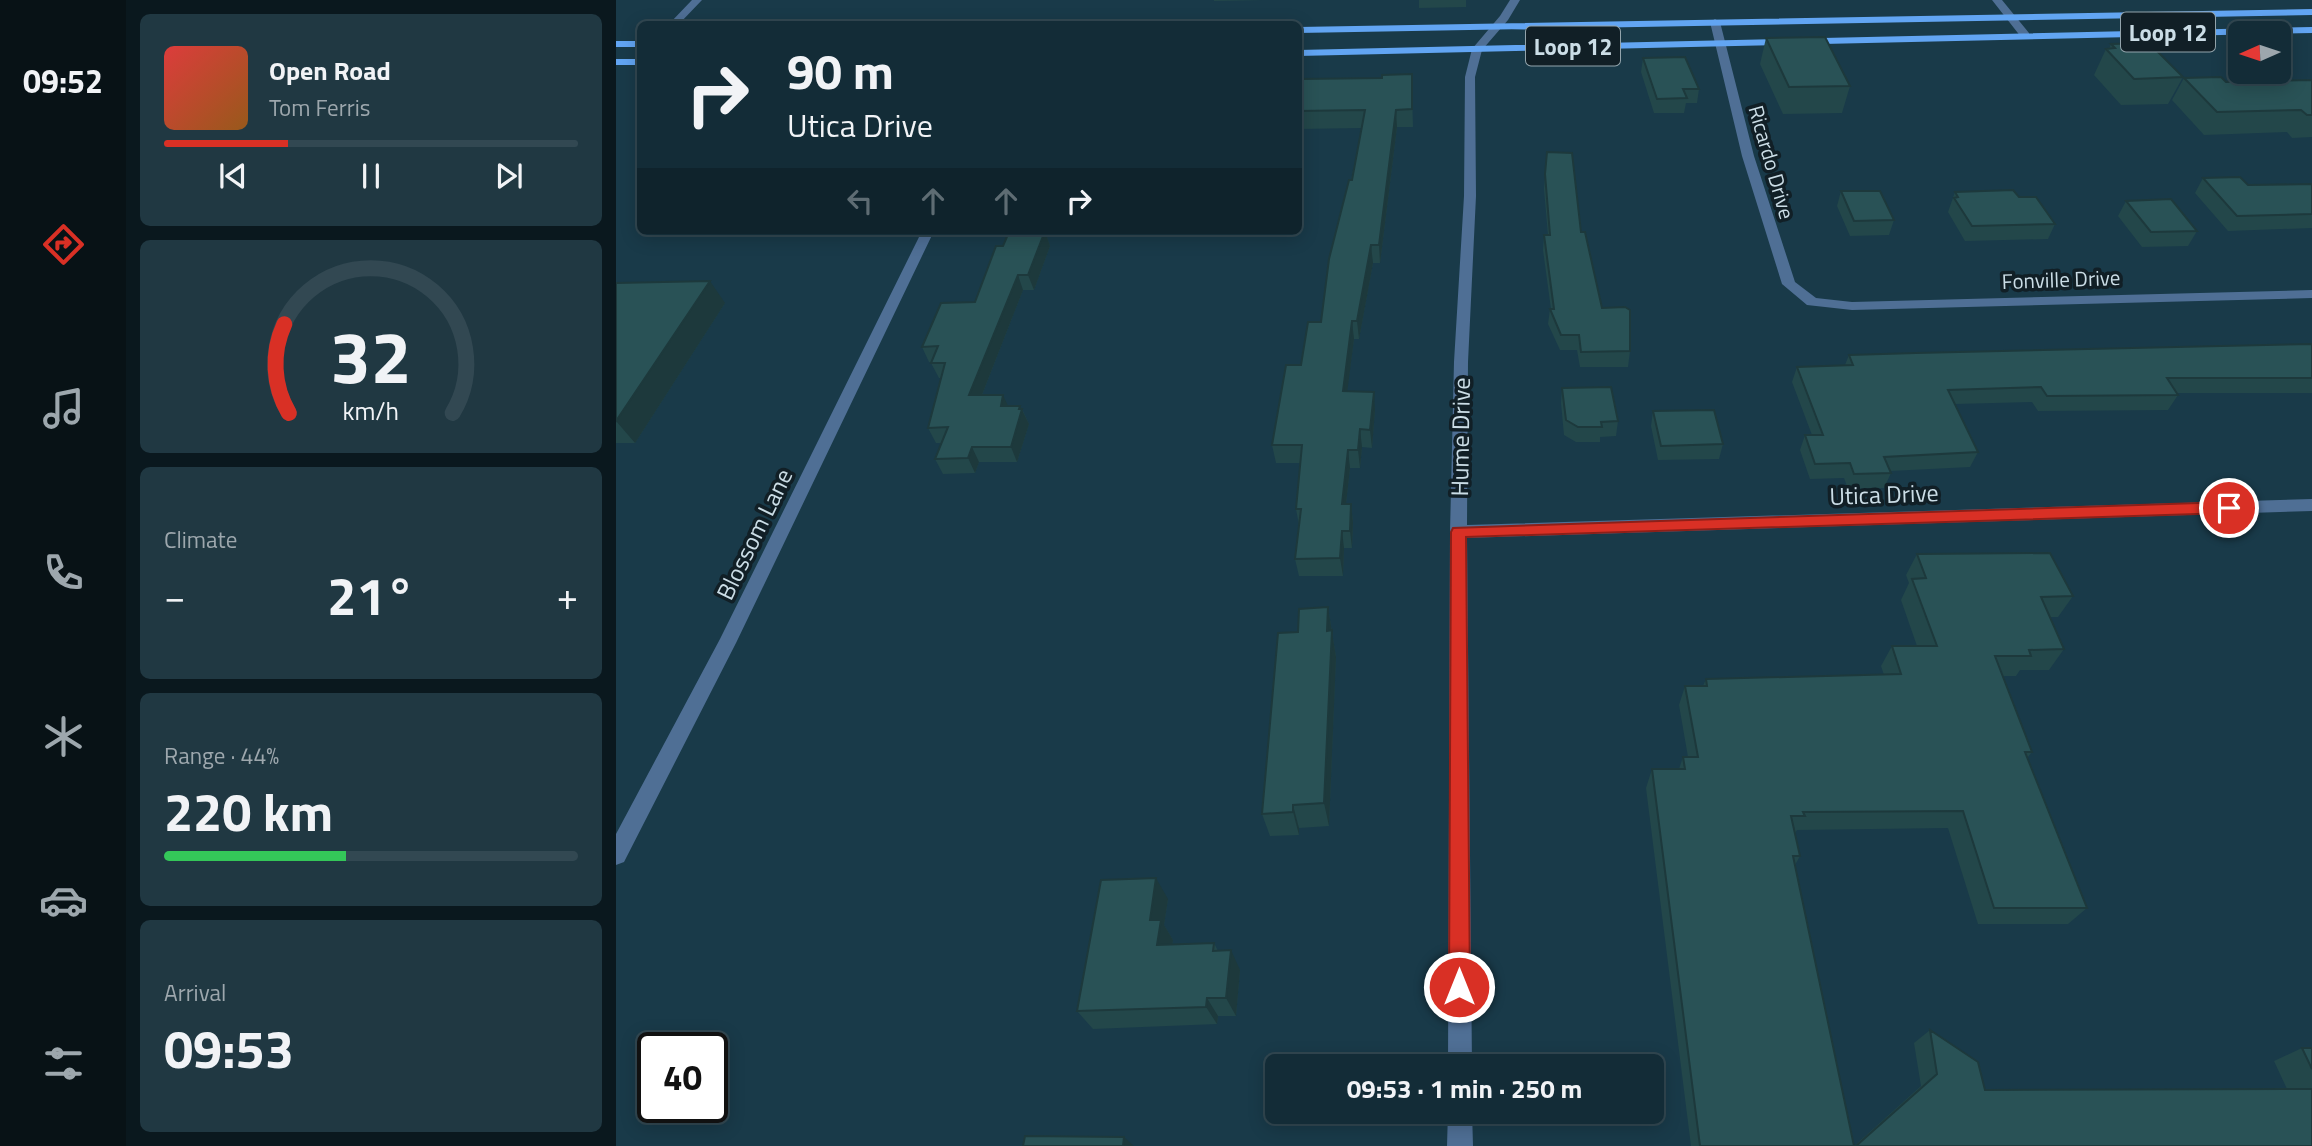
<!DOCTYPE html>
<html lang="en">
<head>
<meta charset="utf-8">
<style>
	:root { --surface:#132c37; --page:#203842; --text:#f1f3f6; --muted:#9da7ad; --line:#324852; --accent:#d93025 }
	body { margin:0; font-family:"Titillium Web",sans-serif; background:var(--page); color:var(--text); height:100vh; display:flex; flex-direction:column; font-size:26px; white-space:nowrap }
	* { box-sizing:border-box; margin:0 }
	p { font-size:23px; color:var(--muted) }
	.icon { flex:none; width:38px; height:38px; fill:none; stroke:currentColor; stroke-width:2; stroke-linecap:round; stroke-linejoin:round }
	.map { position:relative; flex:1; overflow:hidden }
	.details { display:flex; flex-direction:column; gap:14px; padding:14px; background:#0a181e; width:490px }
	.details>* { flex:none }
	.banner { position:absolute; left:21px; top:21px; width:665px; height:214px; border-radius:10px; box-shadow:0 4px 18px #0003,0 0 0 2px var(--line); background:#132c37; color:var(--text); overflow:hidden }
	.needle { width:46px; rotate:267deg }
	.controls { position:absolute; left:1612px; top:21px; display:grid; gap:14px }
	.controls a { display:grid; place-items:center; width:63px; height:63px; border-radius:10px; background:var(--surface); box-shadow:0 4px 18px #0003,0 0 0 2px var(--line); font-size:35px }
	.speed { position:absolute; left:21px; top:1032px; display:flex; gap:14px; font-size:35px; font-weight:700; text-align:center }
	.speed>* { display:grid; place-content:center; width:91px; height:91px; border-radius:50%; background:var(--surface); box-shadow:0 4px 18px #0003,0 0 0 2px var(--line); line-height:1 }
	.speed .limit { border:4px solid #111; border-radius:10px; background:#fff; color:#111 }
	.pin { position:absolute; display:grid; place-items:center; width:60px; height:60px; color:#fff; margin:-30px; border:4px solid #fff; border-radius:50%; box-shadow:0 2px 7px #0007 }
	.me { position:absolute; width:77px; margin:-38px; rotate:0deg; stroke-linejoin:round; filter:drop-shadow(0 0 5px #0008) }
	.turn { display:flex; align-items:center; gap:24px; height:147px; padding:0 35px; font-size:32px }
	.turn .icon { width:91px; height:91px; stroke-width:2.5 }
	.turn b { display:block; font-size:49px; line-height:60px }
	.lanes { display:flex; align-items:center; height:66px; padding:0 35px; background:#0003; justify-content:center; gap:35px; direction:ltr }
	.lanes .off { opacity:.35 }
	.big { font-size:52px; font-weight:700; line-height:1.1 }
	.details .widget { flex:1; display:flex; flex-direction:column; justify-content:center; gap:10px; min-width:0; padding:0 24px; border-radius:10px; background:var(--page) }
	.details .dial { align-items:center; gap:0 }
	.dial svg { height:182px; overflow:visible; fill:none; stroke:var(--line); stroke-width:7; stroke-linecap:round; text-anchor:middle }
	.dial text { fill:var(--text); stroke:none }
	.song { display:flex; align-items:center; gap:21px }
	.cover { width:84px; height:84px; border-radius:10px; background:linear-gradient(135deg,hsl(0 70% 55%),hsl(30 70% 35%)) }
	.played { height:7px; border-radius:4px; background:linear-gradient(90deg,var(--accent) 30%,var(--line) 30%) }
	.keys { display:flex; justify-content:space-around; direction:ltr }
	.heat { display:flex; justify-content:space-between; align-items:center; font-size:38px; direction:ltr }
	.charge { height:10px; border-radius:5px; background:linear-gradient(90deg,#34c759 44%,var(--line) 0) }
	.trip { position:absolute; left:649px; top:1054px; width:399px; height:70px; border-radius:10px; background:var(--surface); box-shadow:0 4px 18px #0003,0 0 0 2px var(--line); font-weight:700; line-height:70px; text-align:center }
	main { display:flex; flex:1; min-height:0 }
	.tabs { display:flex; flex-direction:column; width:126px; justify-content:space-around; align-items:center; background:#081216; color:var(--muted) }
	.tabs .icon { width:49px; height:49px }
	.tabs .current { color:var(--accent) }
	.tabs b { font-size:32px; color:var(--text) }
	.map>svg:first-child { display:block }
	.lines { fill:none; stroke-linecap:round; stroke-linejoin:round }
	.minor { fill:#4f6f95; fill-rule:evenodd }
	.major { fill:#62a5f3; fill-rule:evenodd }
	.wall { fill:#23474a }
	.shaded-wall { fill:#1d393c }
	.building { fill:#295256; stroke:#1d393c; stroke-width:2 }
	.route { fill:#d93025; stroke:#8d1f18; stroke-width:2 }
	.labels { text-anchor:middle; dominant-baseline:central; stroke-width:7; stroke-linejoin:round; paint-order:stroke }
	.far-street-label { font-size:21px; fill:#cbdde6; stroke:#111f26 }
	.shield { fill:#111f26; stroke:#93a4ac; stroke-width:2 }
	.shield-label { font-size:23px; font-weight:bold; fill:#cbdde6 }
	.street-label { font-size:24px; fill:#cbdde6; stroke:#111f26 }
</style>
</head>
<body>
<main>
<nav class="tabs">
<b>09:52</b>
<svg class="icon current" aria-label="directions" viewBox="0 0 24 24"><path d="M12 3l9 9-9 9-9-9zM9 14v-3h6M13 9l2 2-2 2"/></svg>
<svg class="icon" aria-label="music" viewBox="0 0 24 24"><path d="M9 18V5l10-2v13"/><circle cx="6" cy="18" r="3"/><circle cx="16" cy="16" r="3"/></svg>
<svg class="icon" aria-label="phone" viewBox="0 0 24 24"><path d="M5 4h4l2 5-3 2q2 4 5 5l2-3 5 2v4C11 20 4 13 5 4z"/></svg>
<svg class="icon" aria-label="climate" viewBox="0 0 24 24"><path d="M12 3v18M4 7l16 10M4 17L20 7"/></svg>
<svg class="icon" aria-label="car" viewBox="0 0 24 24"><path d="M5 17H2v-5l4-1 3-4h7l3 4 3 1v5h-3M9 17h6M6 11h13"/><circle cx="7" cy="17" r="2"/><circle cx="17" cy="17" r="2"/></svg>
<svg class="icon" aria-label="filters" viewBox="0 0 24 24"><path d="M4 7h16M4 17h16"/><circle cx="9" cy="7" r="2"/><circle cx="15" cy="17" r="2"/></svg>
</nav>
<section class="details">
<div class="widget">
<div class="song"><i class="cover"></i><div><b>Open Road</b><p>Tom Ferris</p></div></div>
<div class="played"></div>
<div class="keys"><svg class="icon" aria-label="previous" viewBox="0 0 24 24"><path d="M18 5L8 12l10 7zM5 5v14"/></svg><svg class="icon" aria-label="pause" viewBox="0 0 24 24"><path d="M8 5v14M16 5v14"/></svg><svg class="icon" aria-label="next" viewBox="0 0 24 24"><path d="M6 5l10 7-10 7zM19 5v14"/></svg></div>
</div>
<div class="widget dial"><svg viewBox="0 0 100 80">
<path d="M14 69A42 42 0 1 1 86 69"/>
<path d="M14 69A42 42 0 0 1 12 30" stroke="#d93025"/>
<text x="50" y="56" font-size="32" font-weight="700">32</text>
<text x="50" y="72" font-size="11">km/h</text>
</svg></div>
<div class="widget"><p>Climate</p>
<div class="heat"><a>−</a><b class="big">21°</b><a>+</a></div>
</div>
<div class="widget"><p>Range · 44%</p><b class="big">220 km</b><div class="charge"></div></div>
<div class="widget"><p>Arrival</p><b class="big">09:53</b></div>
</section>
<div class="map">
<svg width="1696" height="1146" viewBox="0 0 1696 1146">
	<rect width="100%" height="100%" fill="#193a49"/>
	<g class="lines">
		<path class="minor" d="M 76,0 L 86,0 L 63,24 L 53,24 Z
			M 894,0 L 904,0 L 892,20 L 866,50 L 859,77 L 860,196 L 852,362 L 851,525 L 1696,499 L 1696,511 L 851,538 L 856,1066 L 832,1066 L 834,532 L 838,362 L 848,196 L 849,77 L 856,49 L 884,16 Z
			M 1376,0 L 1386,0 L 1413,33 L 1413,37 L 1405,37 Z
			M 1099,19 L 1104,22 L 1138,156 L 1179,282 L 1200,298 L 1236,302 L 1696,290 L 1696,298 L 1236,310 L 1191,305 L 1166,284 L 1126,156 L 1094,22 Z
			M 306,231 L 318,231 L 120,643 L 8,862 L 0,865 L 0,834 L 104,639 Z
			M 832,1111 L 856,1111 L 857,1146 L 831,1146 Z"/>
		<path class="major" d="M 1696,9 L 1696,15 L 682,33 L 682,27 Z
			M 1696,27 L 1696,33 L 682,56 L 682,50 Z
			M 0,41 L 24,41 L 24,47 L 0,47 Z
			M 0,59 L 24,59 L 24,65 L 0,65 Z"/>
	</g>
	<path class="wall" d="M 598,0 L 648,0 L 598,1 Z
		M 803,0 L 850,0 L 850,7 L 803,8 Z
		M 1150,38 L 1234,86 L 1226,113 L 1167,114 L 1144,64 Z
		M 1495,44 L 1567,77 L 1552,104 L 1505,105 L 1478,75 L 1490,49 L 1493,49 Z
		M 1027,58 L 1083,89 L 1081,103 L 1070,103 L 1068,113 L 1038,113 L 1025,72 Z
		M 1568,78 L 1610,82 L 1696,80 L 1696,137 L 1676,138 L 1671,132 L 1588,135 L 1556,100 Z
		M 682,79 L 796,91 L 797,127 L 781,127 L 764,263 L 757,263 L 743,339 L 738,339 L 731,391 L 759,410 L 756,448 L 746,447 L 744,468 L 734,468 L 730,504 L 735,504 L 737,522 L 736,548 L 728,548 L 727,576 L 683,576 L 679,559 L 683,525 L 680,509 L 684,463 L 660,463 L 656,445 L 685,365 L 705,322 L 746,128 L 682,129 Z
		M 931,152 L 965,232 L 986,308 L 1014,351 L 1012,367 L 964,367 L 961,350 L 944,350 L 932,324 L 934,309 L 935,309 L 927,250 L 928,235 L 932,235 L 928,189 Z
		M 1587,178 L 1632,185 L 1696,184 L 1696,228 L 1612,231 L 1579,193 Z
		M 1225,191 L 1278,220 L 1273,235 L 1234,236 L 1221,206 Z
		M 1339,192 L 1403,197 L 1439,224 L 1432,239 L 1349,241 L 1332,212 Z
		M 1510,201 L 1581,231 L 1572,246 L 1526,247 L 1502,216 Z
		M 429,231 L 434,246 L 418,290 L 407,290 L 366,395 L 392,406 L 404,406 L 406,409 L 413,424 L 401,462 L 363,462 L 359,473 L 327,474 L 319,459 L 325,443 L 320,443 L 312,428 L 325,378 L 323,378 L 315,363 L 316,362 L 313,362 L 306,347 L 359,302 L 387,246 Z
		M 0,283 L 109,303 L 19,443 L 0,443 Z
		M 1696,344 L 1696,393 L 1561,393 L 1562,395 L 1552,410 L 1422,411 L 1416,402 L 1339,404 L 1362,452 L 1354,467 L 1274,471 L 1275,473 L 1268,488 L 1232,489 L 1228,478 L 1194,479 L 1184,450 L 1189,435 L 1196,435 L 1176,382 L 1181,367 L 1229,365 L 1233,355 Z
		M 946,388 L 1002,421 L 1000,436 L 984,437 L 984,442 L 960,442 L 948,435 L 945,403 Z
		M 1037,411 L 1107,444 L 1103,459 L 1042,460 L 1035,426 Z
		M 1301,554 L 1457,596 L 1442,617 L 1434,617 L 1448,649 L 1433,670 L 1404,670 L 1400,676 L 1387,676 L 1416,752 L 1411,758 L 1471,908 L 1452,924 L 1362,924 L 1332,828 L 1181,830 L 1179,833 L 1184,856 L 1179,865 L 1238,1146 L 1305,1086 L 1298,1043 L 1314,1030 L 1369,1090 L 1671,1089 L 1658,1061 L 1686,1048 L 1696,1048 L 1696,1146 L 1075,1146 L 1030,788 L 1036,769 L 1063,769 L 1067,757 L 1072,757 L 1063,705 L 1069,686 L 1087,686 L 1090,679 L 1268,675 L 1265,666 L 1276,646 L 1301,646 L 1285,600 L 1293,583 L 1290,575 Z
		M 712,607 L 720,657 L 713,826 L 683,828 L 683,835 L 654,836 L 646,814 L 682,632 Z
		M 552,899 L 548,925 L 557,940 L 556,945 L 598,943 L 602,951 L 624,970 L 620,1016 L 602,1016 L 601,1024 L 477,1029 L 461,1011 Z"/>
	<path class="shaded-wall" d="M 780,110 L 781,127 L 764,263 L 763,245 Z
		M 429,231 L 434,246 L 418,290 L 412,275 Z
		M 755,245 L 757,263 L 743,339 L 741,321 Z
		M 402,275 L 407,290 L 360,410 L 353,395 Z
		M 94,281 L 109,303 L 19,443 L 0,421 Z
		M 736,321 L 738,339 L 729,409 L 727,391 Z
		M 758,392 L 759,410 L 756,448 L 754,430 Z
		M 387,395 L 394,410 L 385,406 Z
		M 404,406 L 413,424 L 401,462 L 395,447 Z
		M 744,429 L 746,447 L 744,468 L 742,450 Z
		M 356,447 L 363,462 L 359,473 L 352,458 Z
		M 732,450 L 734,468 L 728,522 L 726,504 Z
		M 735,504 L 737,522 L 736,548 L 734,531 Z
		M 726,531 L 728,548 L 727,576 L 724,558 Z
		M 712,607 L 720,657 L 713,826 L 708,803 L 711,631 Z
		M 677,805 L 683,828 L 683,835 L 677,812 Z
		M 540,878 L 552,899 L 548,925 L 557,940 L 553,964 L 541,945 L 534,920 Z
		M 615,950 L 624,970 L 620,1016 L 610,998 Z
		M 591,998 L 602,1016 L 601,1024 L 590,1007 Z
		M 508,1137 L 518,1146 L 507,1146 Z"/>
	<path class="building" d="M 1209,37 L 1234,86 L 1173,87 L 1150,38 Z
		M 1533,43 L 1567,77 L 1518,79 L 1490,49 L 1499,48 L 1495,44 Z
		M 1069,57 L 1083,89 L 1067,89 L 1071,98 L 1041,99 L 1027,58 Z
		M 796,74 L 796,109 L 780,110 L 763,245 L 755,245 L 741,321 L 736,321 L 727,391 L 758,392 L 754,430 L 744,429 L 742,450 L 732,450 L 726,504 L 735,504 L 734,531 L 726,531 L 724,558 L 679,559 L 685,509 L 680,509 L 686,445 L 656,445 L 670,365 L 685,365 L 692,322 L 705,322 L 713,259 L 733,180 L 736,180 L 749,110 L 682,111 L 682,79 L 766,78 L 766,75 Z
		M 1605,77 L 1610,82 L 1696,80 L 1696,115 L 1691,115 L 1685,110 L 1601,112 L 1568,78 Z
		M 931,152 L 956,153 L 965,232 L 969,232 L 986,308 L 1009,307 L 1014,310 L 1014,351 L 965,352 L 963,335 L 945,335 L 934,309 L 938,309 L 928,235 L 934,235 L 929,174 Z
		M 1624,177 L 1632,185 L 1696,184 L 1696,214 L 1621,216 L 1587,178 Z
		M 1397,190 L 1403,197 L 1420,197 L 1439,224 L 1356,226 L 1338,198 L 1342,197 L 1339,192 Z
		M 1225,191 L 1264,191 L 1278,220 L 1238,221 Z
		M 1555,199 L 1581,231 L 1535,232 L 1510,201 Z
		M 429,231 L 412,275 L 402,275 L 353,395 L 387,395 L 385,406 L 404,406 L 403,409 L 406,409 L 395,447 L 356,447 L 352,458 L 319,459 L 332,427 L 312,428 L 329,363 L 315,363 L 322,346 L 306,347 L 325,303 L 359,302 L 380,246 L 387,246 L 393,232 Z
		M 94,281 L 0,421 L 0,283 Z
		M 1696,344 L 1696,378 L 1551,378 L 1562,395 L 1431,396 L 1425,387 L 1332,390 L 1362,452 L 1268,457 L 1275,473 L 1238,474 L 1234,463 L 1199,464 L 1189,435 L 1207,435 L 1181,367 L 1237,365 L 1233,355 L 1300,353 Z
		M 995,387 L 1002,421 L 985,422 L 986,427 L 962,427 L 950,420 L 946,388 Z
		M 1098,410 L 1107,444 L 1045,446 L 1037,411 Z
		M 1434,553 L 1457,596 L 1425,597 L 1448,649 L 1413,650 L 1415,656 L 1379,656 L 1416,752 L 1409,752 L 1471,908 L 1378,908 L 1347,811 L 1187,812 L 1189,816 L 1175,816 L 1184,856 L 1177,856 L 1238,1146 L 1084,1146 L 1036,769 L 1069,769 L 1067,757 L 1082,757 L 1069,686 L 1091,686 L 1090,679 L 1285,674 L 1276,646 L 1321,646 L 1296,579 L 1310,578 L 1301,554 Z
		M 712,607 L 711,631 L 716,630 L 708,803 L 677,805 L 677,812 L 646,814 L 662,633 L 682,632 L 683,609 Z
		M 540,878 L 534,920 L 545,920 L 541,945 L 598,943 L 597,951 L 615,950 L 610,998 L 591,998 L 590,1007 L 461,1011 L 485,880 Z
		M 1314,1030 L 1362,1062 L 1369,1090 L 1696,1089 L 1696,1146 L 1240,1146 L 1321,1074 Z
		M 1686,1048 L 1696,1048 L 1696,1069 Z
		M 409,1136 L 508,1137 L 507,1146 L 407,1146 Z"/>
	<path class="route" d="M 1613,502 L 1621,508 L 1613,513 L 850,537 L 854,987 L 851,995 L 843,998 L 836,995 L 833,987 L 835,532 L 837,528 Z"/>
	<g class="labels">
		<g class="far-street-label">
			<text transform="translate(1156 162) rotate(74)">Ricardo Drive</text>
			<text transform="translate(1445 279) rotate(-2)">Fonville Drive</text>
		</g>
		<g class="shield">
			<rect x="1505" y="12.5" width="94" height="39" rx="5"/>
			<rect x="910" y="26.5" width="94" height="39" rx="5"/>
		</g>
		<g class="shield-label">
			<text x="1552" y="32">Loop 12</text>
			<text x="957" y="46">Loop 12</text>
		</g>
		<g class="street-label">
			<text transform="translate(844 437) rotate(-89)">Hume Drive</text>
			<text transform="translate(1268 494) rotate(-2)">Utica Drive</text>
			<text transform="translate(138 534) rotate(-64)">Blossom Lane</text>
		</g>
	</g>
</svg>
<div class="controls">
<a><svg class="needle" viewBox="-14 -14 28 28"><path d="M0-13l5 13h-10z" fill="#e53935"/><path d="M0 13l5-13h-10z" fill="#9da7ad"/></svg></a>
</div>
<div class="speed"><div class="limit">40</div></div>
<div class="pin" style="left:1613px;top:508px;background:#d93025"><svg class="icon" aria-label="arrive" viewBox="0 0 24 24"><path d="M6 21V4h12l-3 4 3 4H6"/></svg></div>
<svg class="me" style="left:843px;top:987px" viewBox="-20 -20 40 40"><circle r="17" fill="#d93025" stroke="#fff" stroke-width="3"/><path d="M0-11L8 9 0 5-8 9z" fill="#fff"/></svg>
<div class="trip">09:53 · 1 min · 250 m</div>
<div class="banner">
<div class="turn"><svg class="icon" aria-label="right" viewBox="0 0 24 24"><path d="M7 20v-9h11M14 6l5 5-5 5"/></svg><div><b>90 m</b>Utica Drive</div></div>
<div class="lanes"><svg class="icon off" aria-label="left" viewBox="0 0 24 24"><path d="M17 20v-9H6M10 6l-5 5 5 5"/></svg><svg class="icon off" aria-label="ahead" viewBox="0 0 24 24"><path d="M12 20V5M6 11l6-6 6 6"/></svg><svg class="icon off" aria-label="ahead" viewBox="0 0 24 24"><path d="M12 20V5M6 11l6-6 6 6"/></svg><svg class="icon" aria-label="right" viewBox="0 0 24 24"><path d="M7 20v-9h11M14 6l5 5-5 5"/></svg></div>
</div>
</div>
</main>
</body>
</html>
